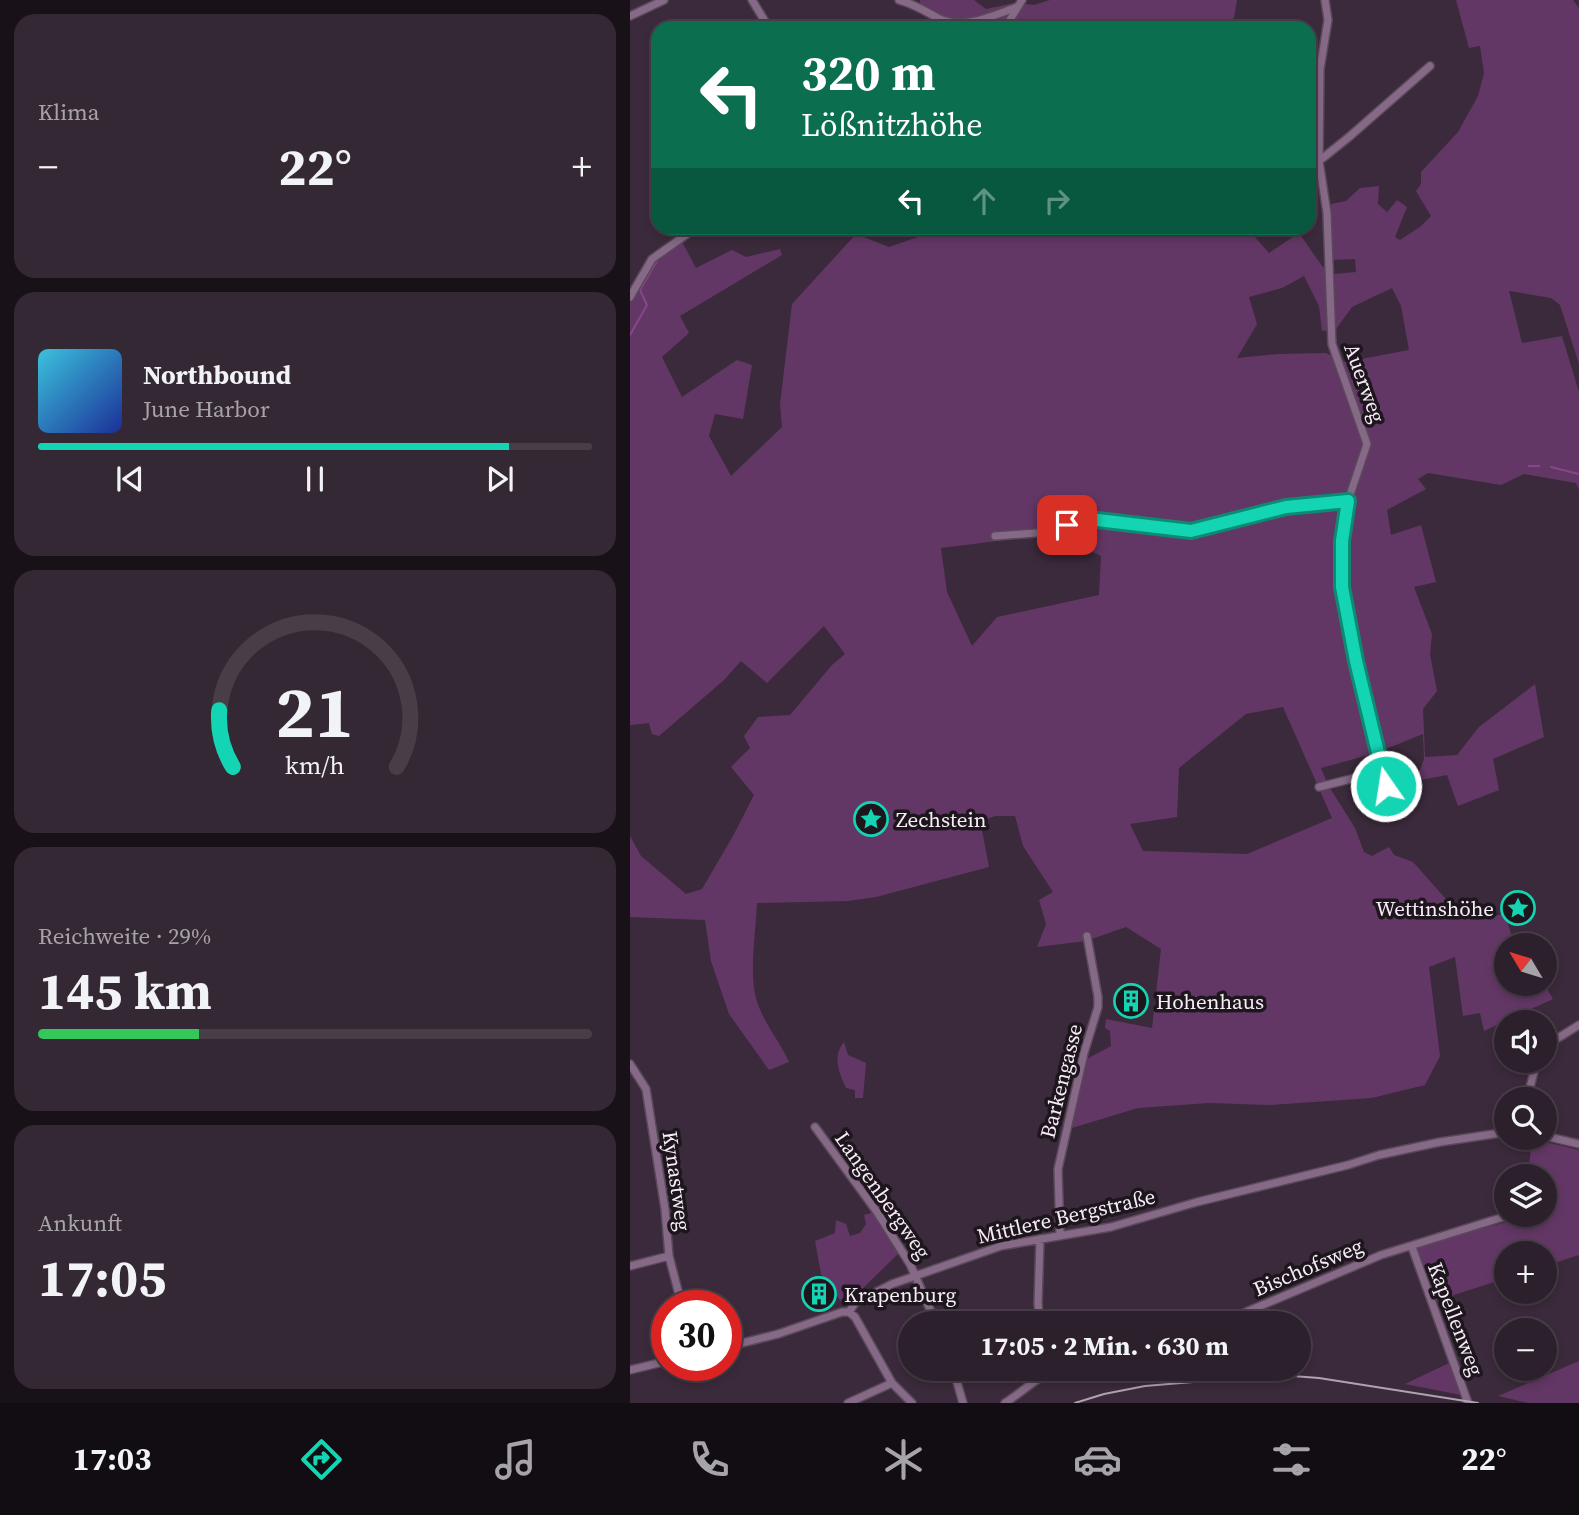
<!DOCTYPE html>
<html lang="de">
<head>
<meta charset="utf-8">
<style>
	:root { --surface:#2c202c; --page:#342834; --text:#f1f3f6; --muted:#a6a3a9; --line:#483e48; --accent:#14d5b3 }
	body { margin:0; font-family:"Source Serif 4",serif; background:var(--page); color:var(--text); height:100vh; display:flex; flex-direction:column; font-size:26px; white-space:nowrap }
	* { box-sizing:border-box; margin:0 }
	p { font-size:23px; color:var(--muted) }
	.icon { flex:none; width:38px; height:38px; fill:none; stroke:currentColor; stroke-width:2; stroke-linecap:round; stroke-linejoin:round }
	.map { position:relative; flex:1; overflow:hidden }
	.sheet { display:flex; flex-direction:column; gap:14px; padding:14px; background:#181218; width:630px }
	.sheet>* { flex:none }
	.guide { position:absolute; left:21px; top:21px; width:665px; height:214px; border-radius:21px; box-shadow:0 4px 10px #0003,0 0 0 2px var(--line); background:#0b6e4f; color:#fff; overflow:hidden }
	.needle { width:46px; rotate:308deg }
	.fabs { position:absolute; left:864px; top:933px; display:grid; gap:14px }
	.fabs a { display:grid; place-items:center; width:63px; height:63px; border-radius:50%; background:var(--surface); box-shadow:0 4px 10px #0003,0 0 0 2px var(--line); font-size:35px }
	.speed { position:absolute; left:21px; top:1290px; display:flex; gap:14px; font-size:35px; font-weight:700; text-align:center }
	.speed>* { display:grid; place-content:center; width:91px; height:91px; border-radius:50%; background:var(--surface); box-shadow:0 4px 10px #0003,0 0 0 2px var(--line); line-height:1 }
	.speed .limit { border:10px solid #d22; background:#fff; color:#111 }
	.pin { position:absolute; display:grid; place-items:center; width:60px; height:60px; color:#fff; margin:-30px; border-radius:14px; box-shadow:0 4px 10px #0006 }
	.me { position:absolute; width:77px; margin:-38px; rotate:347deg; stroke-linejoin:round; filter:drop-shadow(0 0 5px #0008) }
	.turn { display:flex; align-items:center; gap:24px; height:147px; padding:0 35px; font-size:32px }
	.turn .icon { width:91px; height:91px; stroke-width:2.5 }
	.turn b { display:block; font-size:49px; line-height:60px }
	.lanes { display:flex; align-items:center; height:66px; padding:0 35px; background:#0003; justify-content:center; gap:35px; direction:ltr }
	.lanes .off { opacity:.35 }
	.big { font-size:52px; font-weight:700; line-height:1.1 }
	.sheet .widget { flex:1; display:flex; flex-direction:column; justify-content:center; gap:10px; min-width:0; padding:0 24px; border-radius:21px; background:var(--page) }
	.sheet .dial { align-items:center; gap:0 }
	.dial svg { height:182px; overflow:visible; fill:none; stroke:var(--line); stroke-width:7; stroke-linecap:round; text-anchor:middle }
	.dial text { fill:var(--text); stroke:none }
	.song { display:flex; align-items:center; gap:21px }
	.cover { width:84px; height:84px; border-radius:10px; background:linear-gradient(135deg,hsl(190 70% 55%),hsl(230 70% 35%)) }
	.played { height:7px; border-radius:4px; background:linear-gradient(90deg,var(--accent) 85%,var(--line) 85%) }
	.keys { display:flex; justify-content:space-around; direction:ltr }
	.heat { display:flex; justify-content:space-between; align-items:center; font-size:38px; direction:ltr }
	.charge { height:10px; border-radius:5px; background:linear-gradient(90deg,#34c759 29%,var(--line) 0) }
	.trip { position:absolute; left:268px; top:1311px; width:413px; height:70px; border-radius:35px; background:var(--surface); box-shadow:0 4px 10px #0003,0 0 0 2px var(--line); font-weight:700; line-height:70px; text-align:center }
	.menu { display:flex; height:112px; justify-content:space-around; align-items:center; background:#120d12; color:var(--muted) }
	.menu .icon { width:49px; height:49px }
	.menu .selected { color:var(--accent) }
	.menu b { font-size:32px; color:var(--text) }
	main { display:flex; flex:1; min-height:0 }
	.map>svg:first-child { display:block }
	.green { fill:#633765; fill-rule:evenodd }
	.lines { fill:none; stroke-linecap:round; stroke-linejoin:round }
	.stream { stroke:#87468a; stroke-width:2 }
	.minor-casing { stroke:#594959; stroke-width:10 }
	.minor { stroke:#866987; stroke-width:7 }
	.tram { stroke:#b0a3b0; stroke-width:2 }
	.route-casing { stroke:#0d8a74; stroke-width:18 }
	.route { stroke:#14d5b3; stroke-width:12 }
	.labels { text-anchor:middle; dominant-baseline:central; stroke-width:7; stroke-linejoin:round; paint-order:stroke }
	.street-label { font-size:21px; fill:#f7ecf7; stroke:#1d161d }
	.poi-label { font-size:21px; fill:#f7ecf7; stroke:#1d161d; text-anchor:start }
</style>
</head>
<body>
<main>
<section class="sheet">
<div class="widget"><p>Klima</p>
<div class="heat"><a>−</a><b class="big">22°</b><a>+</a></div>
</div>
<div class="widget">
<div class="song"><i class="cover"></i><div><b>Northbound</b><p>June Harbor</p></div></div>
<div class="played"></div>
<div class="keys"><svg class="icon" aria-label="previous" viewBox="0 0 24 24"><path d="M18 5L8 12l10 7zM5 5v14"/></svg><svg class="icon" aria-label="pause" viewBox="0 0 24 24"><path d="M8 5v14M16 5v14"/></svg><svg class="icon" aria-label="next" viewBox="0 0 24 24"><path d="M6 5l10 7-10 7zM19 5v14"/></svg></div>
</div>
<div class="widget dial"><svg viewBox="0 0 100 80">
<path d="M14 69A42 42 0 1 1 86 69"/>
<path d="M14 69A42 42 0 0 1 8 44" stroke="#14d5b3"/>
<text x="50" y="56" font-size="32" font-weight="700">21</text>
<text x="50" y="72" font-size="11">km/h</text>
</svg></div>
<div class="widget"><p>Reichweite · 29%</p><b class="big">145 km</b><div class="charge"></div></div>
<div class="widget"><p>Ankunft</p><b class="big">17:05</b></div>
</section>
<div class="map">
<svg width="949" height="1403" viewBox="0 0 949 1403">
	<rect width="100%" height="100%" fill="#3b2a3b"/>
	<path class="green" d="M 290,0 L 344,0 L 356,9 L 385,3 L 404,5 L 420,0 L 607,0 L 604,17 L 596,28 L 309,28 L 291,12 Z
		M 826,0 L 943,0 L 949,8 L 949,364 L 930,305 L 921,298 L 879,291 L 892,343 L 932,336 L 949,392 L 949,490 L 946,483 L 894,474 L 871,485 L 798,473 L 788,479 L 796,489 L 757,510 L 761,535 L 791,525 L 806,582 L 784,587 L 802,634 L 800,654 L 807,691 L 793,709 L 795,757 L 827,755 L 849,727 L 905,684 L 914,737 L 863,759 L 869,790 L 828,806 L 817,775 L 786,781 L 794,759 L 793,734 L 746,753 L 691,768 L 698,785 L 725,828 L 734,852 L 742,856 L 759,847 L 764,855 L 783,862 L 824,908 L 847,920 L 860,914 L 862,917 L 872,914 L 876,918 L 885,945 L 877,945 L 877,984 L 898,984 L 900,990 L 914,984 L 923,999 L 854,1031 L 850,1013 L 833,1016 L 825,957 L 799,967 L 810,1056 L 795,1085 L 742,1098 L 639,1105 L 579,1103 L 508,1108 L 442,1128 L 457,1059 L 481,1046 L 480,1031 L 475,1028 L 476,1019 L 522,1028 L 531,949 L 496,927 L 456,941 L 407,947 L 416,924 L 409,900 L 423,892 L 393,846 L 385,816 L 365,816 L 334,828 L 351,825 L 359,867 L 246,897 L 218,901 L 127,903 C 126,929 119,974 126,998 C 132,1021 149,1040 159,1062 L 139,1070 L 99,1014 L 81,961 L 75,920 L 0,917 L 0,836 L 11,856 L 56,894 L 72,889 L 103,836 L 124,795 L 101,767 L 120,748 L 114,736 L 128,717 L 160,715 L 202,665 L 215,654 L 194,626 L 137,683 L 111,661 L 94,680 L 29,736 L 22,734 L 19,723 L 0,725 L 0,301 L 20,267 L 29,257 L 51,240 L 66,268 L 102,250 L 116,257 L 150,249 L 152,255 L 50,316 L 59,333 L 32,357 L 52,397 L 107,360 L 122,365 L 113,419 L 85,414 L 79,436 L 101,476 L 152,427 L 150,404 L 162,304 L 226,234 L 259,247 L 291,236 L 296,228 L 630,228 L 624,236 L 639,253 L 669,233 L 692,266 L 704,274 L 726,272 L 725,259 L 702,260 L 701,204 L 716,201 L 730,188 L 749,186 L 748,204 L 757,212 L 767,200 L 777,207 L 765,237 L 770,240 L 790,227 L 801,216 L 786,191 L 791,184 L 791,172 L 828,132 L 848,96 L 854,73 L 850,46 L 839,48 ZM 674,276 L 689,306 L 692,331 L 706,329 L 722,307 L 762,288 L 771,306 L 779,350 L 715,362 L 696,353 L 648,354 L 607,358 L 627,324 L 619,297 L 652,288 ZM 424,534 L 471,556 L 469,595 L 367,617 L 342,646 L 317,592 L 311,548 ZM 653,707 L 702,818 L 617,854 L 513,851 L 500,824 L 547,817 L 549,768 L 616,714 Z
		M 214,1042 L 218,1055 L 236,1063 L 233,1098 L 225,1098 L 225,1090 L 216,1088 C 209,1073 202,1056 214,1042 Z
		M 898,1138 L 949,1150 L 949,1255 L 915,1266 L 915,1253 L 877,1253 L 877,1278 L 805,1301 L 785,1250 L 786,1247 L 901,1215 L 915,1214 L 915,1210 L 923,1208 L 919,1203 L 915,1204 L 915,1176 L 898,1176 L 901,1147 Z
		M 244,1212 L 270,1252 L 226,1295 L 212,1303 L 191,1274 L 185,1241 L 205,1233 L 206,1220 L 216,1224 L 220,1236 L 230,1233 L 236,1224 L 234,1215 Z
		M 949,1361 L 949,1403 L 898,1403 L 868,1396 Z
		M 819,1363 L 831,1395 L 775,1384 Z"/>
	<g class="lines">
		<path class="stream" d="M 147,233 L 152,228
			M 0,335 L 17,305 L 10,290 L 28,259
			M 899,466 L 909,466
			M 921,467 L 949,474"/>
		<g class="minor-casing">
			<path id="minor" d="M 122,0 L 139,28
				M 269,0 C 284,4 295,11 308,18 C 333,31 364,15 387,7
				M 695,0 L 698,20 L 690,69 L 689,161 L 697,213 L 702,344 L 737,444 L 718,501 L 711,541 L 712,587 L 726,661 L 756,786
				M 0,16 L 34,0
				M 375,28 L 392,0
				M 689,161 L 719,137 L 800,66
				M 0,297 L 22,259 L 60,232 L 71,228
				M 365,536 L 431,531 L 446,520 L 459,519 L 561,531 L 656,507 L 718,501
				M 689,787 L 752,771
				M 915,1046 L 949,1025
				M 0,1064 L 16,1089 L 35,1209 L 39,1256 L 52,1306
				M 897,1099 L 907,1060
				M 185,1127 L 247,1212 L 280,1264 L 306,1323
				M 915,1136 L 949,1144
				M 430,1236 L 428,1169 L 454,1053 L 468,1007 L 468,997 L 457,936
				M 410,1239 L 408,1304 L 410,1323
				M 782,1247 L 838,1403
				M 0,1266 L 39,1256
				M 219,1312 L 225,1317 L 262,1383 L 282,1403
				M 590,1323 L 751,1255 L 883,1214
				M 96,1347 L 148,1334 L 212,1312 L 219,1312 L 225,1303 L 262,1284 L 371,1246 L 481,1227 L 567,1202 L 718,1165 L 749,1155 L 810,1142 L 877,1132
				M 323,1368 L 333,1403
				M 0,1370 L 37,1361
				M 218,1403 L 262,1383
				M 375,1403 C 392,1392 411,1374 428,1368"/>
		</g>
		<use href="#minor" class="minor"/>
		<path class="tram" d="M 445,1403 L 474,1394 L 515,1386 L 649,1375 L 689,1378 L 848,1403"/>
	</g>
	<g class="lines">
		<g class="route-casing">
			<path id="route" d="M 437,525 L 446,520 L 459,519 L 561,531 L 656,507 L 718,501 L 712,541 L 712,587 L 726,661 L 756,786"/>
		</g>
		<use href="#route" class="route"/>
	</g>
	<defs>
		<g id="sight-ring" transform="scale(1.75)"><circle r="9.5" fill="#1d161d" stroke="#14d5b3" stroke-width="1.5"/><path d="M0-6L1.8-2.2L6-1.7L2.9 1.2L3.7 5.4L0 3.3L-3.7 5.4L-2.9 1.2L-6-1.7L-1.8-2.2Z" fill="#14d5b3"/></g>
		<g id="building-ring" transform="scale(1.75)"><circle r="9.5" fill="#1d161d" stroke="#14d5b3" stroke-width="1.5"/><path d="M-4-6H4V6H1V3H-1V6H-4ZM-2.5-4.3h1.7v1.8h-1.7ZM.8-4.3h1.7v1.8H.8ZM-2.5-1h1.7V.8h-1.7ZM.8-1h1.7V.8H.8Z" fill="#14d5b3"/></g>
	</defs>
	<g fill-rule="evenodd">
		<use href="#sight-ring" x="241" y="819"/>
		<use href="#sight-ring" x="888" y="908"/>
		<use href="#building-ring" x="501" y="1001"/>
		<use href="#building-ring" x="189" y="1294"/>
	</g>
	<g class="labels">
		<g class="street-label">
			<text transform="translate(735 383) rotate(70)">Auerweg</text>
			<text transform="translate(431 1081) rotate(-76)">Barkengasse</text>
			<text transform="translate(47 1181) rotate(82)">Kynastweg</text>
			<text transform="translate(253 1195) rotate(55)">Langenbergweg</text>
			<text transform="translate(436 1216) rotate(-13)">Mittlere Bergstraße</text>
			<text transform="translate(678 1267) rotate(-23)">Bischofsweg</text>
			<text transform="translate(826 1319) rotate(69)">Kapellenweg</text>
		</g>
		<g class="poi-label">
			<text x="266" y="819">Zechstein</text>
			<text x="864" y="908" text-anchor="end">Wettinshöhe</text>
			<text x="526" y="1001">Hohenhaus</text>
			<text x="214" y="1294">Krapenburg</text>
		</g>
	</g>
</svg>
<div class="fabs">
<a><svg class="needle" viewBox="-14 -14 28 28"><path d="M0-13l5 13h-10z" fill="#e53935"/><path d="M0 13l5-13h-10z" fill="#a6a3a9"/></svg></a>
<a><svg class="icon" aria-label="sound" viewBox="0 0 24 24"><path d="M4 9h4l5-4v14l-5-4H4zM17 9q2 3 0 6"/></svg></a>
<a><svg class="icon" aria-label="search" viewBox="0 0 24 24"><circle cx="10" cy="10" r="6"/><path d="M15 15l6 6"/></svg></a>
<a><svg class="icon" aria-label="layers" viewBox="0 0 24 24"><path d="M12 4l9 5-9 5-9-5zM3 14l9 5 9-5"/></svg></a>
<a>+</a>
<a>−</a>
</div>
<div class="speed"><div class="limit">30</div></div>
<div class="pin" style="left:437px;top:525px;background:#d93025"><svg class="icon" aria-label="arrive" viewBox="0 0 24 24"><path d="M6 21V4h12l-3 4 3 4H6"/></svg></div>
<svg class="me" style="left:756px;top:786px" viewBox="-20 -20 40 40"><circle r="17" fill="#14d5b3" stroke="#fff" stroke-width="3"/><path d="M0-11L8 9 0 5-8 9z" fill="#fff"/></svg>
<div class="trip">17:05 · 2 Min. · 630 m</div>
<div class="guide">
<div class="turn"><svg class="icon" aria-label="left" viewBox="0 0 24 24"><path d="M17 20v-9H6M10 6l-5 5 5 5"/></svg><div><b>320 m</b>Lößnitzhöhe</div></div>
<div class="lanes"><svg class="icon" aria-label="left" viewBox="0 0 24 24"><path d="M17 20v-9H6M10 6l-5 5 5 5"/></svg><svg class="icon off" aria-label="ahead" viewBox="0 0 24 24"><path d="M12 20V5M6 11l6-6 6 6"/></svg><svg class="icon off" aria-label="right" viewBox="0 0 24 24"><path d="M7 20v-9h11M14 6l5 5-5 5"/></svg></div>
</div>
</div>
</main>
<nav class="menu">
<b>17:03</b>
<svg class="icon selected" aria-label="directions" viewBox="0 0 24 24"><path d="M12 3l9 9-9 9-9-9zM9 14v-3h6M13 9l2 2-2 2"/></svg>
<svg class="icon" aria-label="music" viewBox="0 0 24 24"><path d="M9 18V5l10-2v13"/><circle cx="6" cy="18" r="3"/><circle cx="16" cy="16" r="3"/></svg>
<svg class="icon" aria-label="phone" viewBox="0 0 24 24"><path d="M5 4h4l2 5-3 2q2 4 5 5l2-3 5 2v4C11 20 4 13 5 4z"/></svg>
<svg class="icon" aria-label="climate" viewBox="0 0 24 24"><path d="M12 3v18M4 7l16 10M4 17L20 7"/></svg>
<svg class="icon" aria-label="car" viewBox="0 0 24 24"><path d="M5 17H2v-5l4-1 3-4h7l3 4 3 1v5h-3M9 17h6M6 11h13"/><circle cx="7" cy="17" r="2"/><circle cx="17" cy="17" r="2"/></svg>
<svg class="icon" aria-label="filters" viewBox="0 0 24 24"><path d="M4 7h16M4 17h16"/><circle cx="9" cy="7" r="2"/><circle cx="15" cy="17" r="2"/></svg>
<b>22°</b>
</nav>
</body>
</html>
